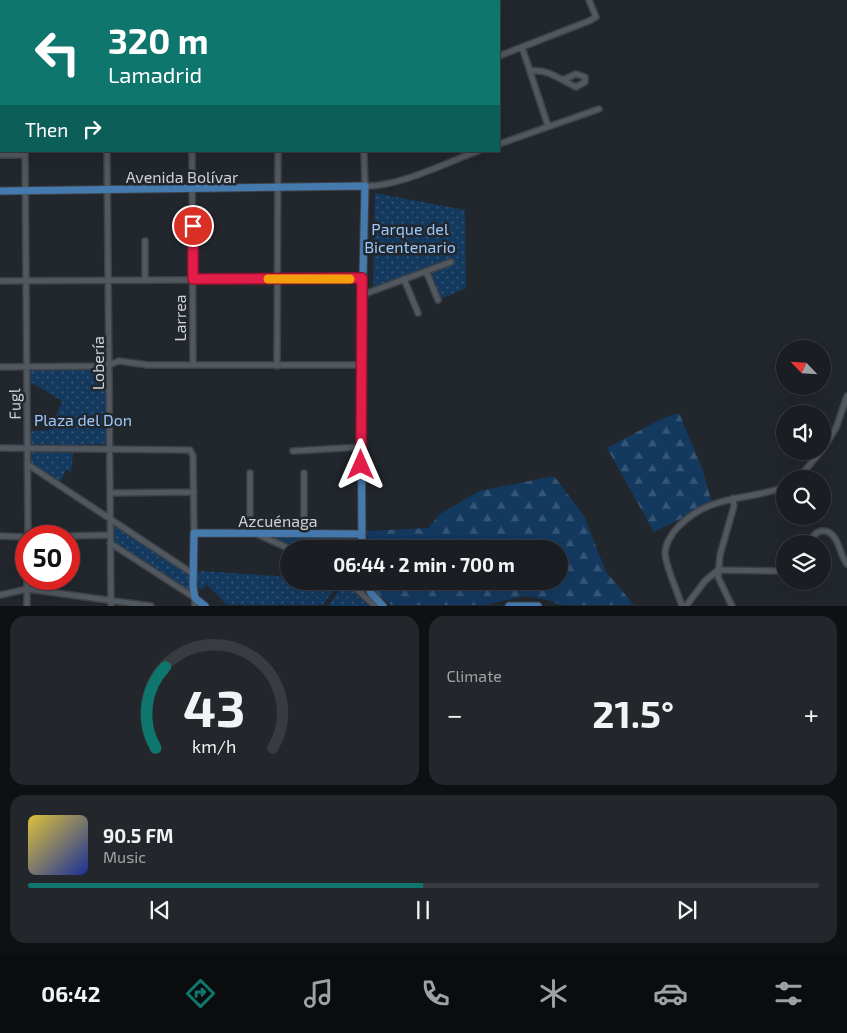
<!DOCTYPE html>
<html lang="en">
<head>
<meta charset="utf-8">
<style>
	:root { --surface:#1a1d22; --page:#23262a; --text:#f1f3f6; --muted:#9fa2a5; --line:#383b40; --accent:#0f766e }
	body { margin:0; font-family:"Exo 2",sans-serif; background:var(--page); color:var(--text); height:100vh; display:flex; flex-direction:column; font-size:19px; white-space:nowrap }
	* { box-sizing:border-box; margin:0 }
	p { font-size:16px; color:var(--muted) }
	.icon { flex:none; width:28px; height:28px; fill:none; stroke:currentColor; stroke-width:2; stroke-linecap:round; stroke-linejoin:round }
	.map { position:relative; height:606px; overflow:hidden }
	.side { display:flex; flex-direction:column; gap:10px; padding:10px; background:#0e1013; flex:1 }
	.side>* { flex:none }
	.hud { position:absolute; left:0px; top:0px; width:500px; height:152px; box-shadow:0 5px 20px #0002,0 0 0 1px var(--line); background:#0f766e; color:#fff; overflow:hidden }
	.needle { width:32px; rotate:295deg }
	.buttons { position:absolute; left:776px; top:340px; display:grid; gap:10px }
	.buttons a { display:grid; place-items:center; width:55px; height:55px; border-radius:50%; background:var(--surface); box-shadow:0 5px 20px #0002,0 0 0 1px var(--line); font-size:25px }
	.speed { position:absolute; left:15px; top:525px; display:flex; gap:10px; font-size:25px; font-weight:700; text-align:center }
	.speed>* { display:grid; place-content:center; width:65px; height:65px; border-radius:50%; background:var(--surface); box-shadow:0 5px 20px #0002,0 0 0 1px var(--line); line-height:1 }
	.speed .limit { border:8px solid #d22; background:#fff; color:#111 }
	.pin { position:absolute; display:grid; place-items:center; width:42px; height:42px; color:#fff; margin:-21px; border:2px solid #fff; border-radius:50%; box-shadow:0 1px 5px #0007 }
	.me { position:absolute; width:55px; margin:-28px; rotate:0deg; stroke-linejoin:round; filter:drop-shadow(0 0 4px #0008) }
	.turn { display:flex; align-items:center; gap:18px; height:105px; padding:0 25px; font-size:22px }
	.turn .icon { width:65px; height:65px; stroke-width:2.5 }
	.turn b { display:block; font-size:35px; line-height:42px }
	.then { display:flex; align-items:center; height:48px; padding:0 25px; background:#0003; gap:10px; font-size:19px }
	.big { font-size:38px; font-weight:700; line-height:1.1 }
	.side .card { flex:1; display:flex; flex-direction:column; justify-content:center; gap:8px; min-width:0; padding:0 18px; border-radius:15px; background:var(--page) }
	.side .dial { align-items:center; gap:0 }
	.dial svg { height:130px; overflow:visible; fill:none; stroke:var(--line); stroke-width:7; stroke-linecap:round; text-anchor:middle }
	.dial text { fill:var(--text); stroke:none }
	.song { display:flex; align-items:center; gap:15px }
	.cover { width:60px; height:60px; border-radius:8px; background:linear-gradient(135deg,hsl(50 70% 55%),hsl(230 70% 35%)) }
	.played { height:5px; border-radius:2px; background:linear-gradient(90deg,var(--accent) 50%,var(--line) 50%) }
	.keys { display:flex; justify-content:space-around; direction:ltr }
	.heat { display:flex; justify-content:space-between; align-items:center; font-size:28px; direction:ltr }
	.side .tiles { flex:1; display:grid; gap:10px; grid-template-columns:1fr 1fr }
	.card:last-child { grid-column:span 2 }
	.trip { position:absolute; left:280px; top:540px; width:288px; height:50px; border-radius:25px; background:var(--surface); box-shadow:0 5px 20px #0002,0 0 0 1px var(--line); font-weight:700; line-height:50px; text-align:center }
	.menu { display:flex; height:80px; justify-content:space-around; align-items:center; background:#0a0c0e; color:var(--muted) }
	.menu .icon { width:35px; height:35px }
	.menu .on { color:var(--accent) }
	.menu b { font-size:22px; color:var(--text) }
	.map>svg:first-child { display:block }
	.green { fill:url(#green-dots) }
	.forest { fill:url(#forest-firs) }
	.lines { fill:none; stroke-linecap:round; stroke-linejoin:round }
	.stream { stroke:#2d68a5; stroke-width:1 }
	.minor-casing { stroke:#3e4247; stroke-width:8 }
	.major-casing { stroke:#3e4247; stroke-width:9 }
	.minor { stroke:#52585f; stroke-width:5 }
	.major { stroke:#457aaf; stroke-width:7 }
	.route-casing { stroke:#92132f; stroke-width:12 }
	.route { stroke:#e11d48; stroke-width:9 }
	.slow { stroke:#f59e0b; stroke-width:9 }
	.labels { text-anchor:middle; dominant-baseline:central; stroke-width:5; stroke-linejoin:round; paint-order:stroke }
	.street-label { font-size:16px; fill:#ced2d6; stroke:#22272d }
	.park-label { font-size:16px; fill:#9bc8fb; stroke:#22272d }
</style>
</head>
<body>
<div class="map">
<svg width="847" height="606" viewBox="0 0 847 606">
	<defs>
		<pattern id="green-dots" width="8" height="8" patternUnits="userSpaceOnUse" patternTransform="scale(1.25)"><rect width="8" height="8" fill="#14395f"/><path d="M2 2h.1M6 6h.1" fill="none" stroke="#355575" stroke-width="1.8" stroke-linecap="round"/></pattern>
		<pattern id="forest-firs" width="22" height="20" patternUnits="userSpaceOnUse" patternTransform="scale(1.25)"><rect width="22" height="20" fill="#14395f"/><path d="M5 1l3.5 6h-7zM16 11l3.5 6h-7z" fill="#355575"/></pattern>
	</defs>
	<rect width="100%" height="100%" fill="#22272d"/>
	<path class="green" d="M 375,193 L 465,210 L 466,288 L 438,300 L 426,271 L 373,288 Z
		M 30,368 L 108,368 L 109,444 L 29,446 L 29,431 L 50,430 L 62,401 L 29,381 Z
		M 32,452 L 73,453 L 71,472 L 66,470 L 60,482 L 31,463 Z
		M 113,524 L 191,574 L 191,592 L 113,542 Z
		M 263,536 L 352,537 L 356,540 L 357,549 L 295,549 Z
		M 201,571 L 289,577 L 289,581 L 336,581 L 339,583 L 323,605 L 227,605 L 206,584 L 202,590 L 198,588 L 195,573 Z
		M 344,583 L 348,585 L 373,606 L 328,606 Z"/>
	<path class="forest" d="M 679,413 L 702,468 L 712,503 L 654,532 L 607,448 L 663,418 Z
		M 554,476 L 584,516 L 606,572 L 634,605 L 560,605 L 548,600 L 524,596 L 485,605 L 391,605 L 377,594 L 372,581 L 559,581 L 559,549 L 368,549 L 367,531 L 428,528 L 440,514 L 479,491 Z"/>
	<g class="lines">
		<path class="stream" d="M 32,1 L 32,0"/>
		<g class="minor-casing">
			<path id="minor" d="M 24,0 L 24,1
				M 106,0 L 106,1
				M 253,0 L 253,1
				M 358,0 L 358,1
				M 365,0 L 365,1
				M 192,1 L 192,0
				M 465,1 L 466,0
				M 0,25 L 1,25
				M 522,47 L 548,126
				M 499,56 L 589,21 L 596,17 L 589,0
				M 0,59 L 1,59
				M 530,71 C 549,69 559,79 576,87 L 585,82 L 585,77 L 576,74 L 563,80
				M 0,90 L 1,90
				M 0,123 L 1,123
				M 499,144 L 599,109
				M 25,151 L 28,536
				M 107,151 L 111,606
				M 192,151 L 193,365
				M 364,151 L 365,186 C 398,187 446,163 478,151
				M 0,155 L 25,155
				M 145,241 L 145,280
				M 426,271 L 438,300
				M 404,279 L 418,313
				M 0,281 L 362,279
				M 362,295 L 451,262
				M 277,366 L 278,151
				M 0,367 L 106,366 L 119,361 L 148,365 L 361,365
				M 0,448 L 190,450 L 193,456 L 194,533
				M 822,450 L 836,428 L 847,396
				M 293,451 L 361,447
				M 27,464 L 192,573
				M 304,473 L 304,533
				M 798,479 L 821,451
				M 110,493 L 194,492
				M 250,533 L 250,473
				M 257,534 L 290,549
				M 0,536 L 26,537
				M 66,536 L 110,535
				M 110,543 L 195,598 L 195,606
				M 809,544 C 812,538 815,531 823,531 C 839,531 839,555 847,564
				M 27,579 L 27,606
				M 348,581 L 375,606
				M 0,595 L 27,589 L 151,606
				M 682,606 C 677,590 667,570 665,554 C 665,544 672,533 678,527 C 710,494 746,501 785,487
				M 686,606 L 705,581 L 718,570 L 785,571
				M 732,606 L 718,577 L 720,555 L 734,506 L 733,498"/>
		</g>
		<g class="major-casing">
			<path id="major" d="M 0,191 L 365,186 L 361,365 L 362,549
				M 366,581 L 371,593 L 383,606
				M 205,606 L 195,598 L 193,587 L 194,533 L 362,534
				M 509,606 L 538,606"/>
		</g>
		<use href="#minor" class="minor"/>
		<use href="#major" class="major"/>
	</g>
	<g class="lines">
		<g class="route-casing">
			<path id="route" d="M 193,226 L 193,279 L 362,278 L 361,465"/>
		</g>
		<use href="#route" class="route"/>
		<path class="slow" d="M 268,279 L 350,279"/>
	</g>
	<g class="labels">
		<g class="street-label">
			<text x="182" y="176">Avenida Bolívar</text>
			<text transform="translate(179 318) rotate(-90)">Larrea</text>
			<text transform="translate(97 363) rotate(-90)">Lobería</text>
			<text transform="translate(14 404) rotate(-91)">Fugl</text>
			<text x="278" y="520">Azcuénaga</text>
		</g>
		<g class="park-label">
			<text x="410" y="228">Parque del<tspan x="410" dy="18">Bicentenario</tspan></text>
			<text x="83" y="419">Plaza del Don</text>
		</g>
	</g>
</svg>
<div class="buttons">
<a><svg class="needle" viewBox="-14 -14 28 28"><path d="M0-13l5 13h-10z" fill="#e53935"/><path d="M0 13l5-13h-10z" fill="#9fa2a5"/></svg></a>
<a><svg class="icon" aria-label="sound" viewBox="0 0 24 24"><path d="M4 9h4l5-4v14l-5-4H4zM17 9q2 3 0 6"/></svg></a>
<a><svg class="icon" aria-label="search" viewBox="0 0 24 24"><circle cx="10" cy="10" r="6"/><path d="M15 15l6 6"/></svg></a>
<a><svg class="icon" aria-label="layers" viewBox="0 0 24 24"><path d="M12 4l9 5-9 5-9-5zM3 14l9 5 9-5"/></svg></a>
</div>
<div class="speed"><div class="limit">50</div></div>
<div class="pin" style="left:193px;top:226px;background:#d93025"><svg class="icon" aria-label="arrive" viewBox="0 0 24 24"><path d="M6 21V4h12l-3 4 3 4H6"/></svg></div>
<svg class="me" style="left:361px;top:465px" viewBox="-20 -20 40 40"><path d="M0-17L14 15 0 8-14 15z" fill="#e11d48" stroke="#fff" stroke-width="4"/></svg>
<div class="trip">06:44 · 2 min · 700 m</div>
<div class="hud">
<div class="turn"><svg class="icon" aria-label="left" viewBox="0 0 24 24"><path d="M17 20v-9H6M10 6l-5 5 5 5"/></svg><div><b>320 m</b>Lamadrid</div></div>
<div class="then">Then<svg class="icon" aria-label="right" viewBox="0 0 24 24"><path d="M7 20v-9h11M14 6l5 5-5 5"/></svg></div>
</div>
</div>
<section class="side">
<div class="tiles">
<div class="card dial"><svg viewBox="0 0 100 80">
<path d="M14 69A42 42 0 1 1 86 69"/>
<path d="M14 69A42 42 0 0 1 20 19" stroke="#0f766e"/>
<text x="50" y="56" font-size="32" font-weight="700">43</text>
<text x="50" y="72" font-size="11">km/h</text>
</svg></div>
<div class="card"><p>Climate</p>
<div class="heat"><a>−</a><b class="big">21.5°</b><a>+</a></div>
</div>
<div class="card">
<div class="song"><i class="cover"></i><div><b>90.5 FM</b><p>Music</p></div></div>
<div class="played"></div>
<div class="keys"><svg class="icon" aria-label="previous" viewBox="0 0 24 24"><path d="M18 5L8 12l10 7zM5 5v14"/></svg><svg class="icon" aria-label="pause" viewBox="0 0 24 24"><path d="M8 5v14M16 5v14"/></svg><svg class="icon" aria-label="next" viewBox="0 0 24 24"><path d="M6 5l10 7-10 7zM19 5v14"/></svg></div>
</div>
</div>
</section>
<nav class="menu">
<b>06:42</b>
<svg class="icon on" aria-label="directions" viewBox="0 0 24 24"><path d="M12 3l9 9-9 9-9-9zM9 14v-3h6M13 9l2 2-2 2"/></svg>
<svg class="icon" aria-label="music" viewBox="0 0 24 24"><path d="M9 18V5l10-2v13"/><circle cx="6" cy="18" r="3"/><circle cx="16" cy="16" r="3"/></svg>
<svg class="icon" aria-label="phone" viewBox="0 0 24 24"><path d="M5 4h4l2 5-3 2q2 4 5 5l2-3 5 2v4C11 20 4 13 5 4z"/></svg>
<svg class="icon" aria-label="climate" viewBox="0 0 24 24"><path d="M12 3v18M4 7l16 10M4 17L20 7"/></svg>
<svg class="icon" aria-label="car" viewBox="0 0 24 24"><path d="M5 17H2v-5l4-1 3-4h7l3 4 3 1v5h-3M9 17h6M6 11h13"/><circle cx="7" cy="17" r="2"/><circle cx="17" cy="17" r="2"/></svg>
<svg class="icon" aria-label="filters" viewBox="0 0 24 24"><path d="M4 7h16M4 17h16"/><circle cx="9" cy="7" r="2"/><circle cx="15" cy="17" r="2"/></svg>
</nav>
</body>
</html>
